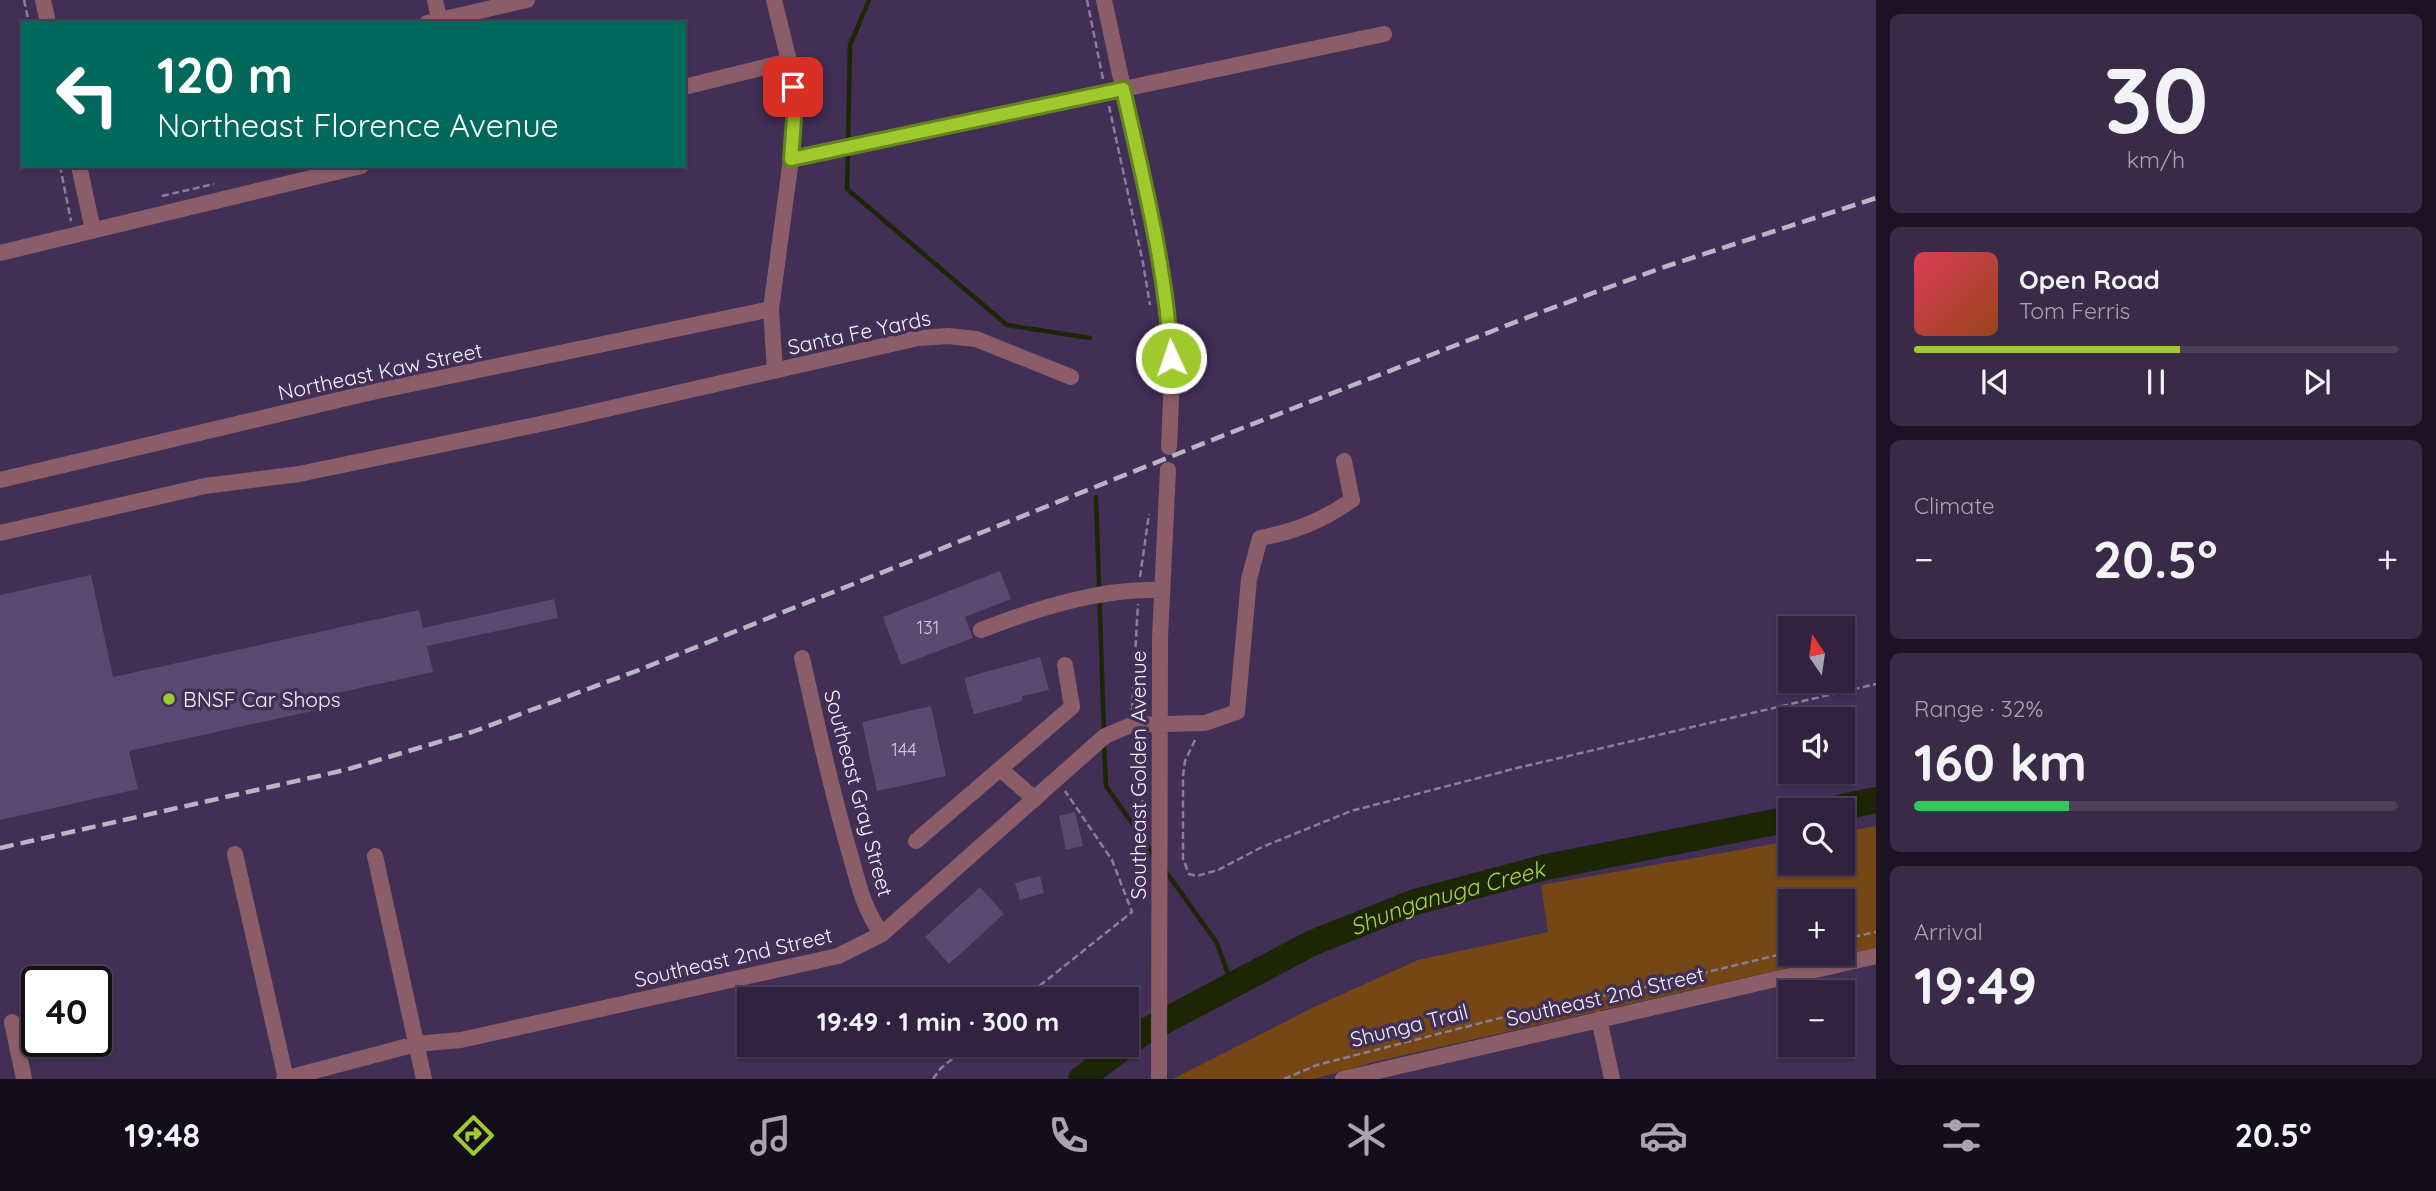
<!DOCTYPE html>
<html lang="en">
<head>
<meta charset="utf-8">
<style>
	:root { --surface:#312340; --page:#392b47; --text:#f1f3f6; --muted:#a8a4b1; --line:#4c4059; --accent:#9fca2d }
	body { margin:0; font-family:Quicksand,sans-serif; background:var(--page); color:var(--text); height:100vh; display:flex; flex-direction:column; font-size:26px; white-space:nowrap }
	* { box-sizing:border-box; margin:0 }
	p { font-size:23px; color:var(--muted) }
	.icon { flex:none; width:38px; height:38px; fill:none; stroke:currentColor; stroke-width:2; stroke-linecap:round; stroke-linejoin:round }
	.map { position:relative; flex:1; overflow:hidden }
	.sheet { display:flex; flex-direction:column; gap:14px; padding:14px; background:#1b1323; width:560px }
	.sheet>* { flex:none }
	.guide { position:absolute; left:21px; top:21px; width:665px; height:147px; border-radius:0px; box-shadow:0 2px 5px #0004,0 0 0 2px var(--line); background:#00695c; color:#fff; overflow:hidden }
	.needle { width:46px; rotate:347deg }
	.controls { position:absolute; left:1778px; top:616px; display:grid; gap:14px }
	.controls a { display:grid; place-items:center; width:77px; height:77px; border-radius:0px; background:var(--surface); box-shadow:0 2px 5px #0004,0 0 0 2px var(--line); font-size:35px }
	.speed { position:absolute; left:21px; top:966px; display:flex; gap:14px; font-size:35px; font-weight:700; text-align:center }
	.speed>* { display:grid; place-content:center; width:91px; height:91px; border-radius:50%; background:var(--surface); box-shadow:0 2px 5px #0004,0 0 0 2px var(--line); line-height:1 }
	.speed .limit { border:4px solid #111; border-radius:10px; background:#fff; color:#111 }
	.pin { position:absolute; display:grid; place-items:center; width:60px; height:60px; color:#fff; margin:-30px; border-radius:14px; box-shadow:0 4px 10px #0006 }
	.me { position:absolute; width:77px; margin:-38px; rotate:357deg; stroke-linejoin:round; filter:drop-shadow(0 0 5px #0008) }
	.turn { display:flex; align-items:center; gap:24px; height:147px; padding:0 21px; font-size:32px }
	.turn .icon { width:91px; height:91px; stroke-width:2.5 }
	.turn b { display:block; font-size:49px; line-height:60px }
	.big { font-size:52px; font-weight:700; line-height:1.1 }
	.sheet .card { flex:1; display:flex; flex-direction:column; justify-content:center; gap:10px; min-width:0; padding:0 24px; border-radius:10px; background:var(--page) }
	.sheet .dial { align-items:center; gap:0 }
	.dial b { font-size:91px; line-height:1 }
	.song { display:flex; align-items:center; gap:21px }
	.cover { width:84px; height:84px; border-radius:10px; background:linear-gradient(135deg,hsl(350 70% 55%),hsl(20 70% 35%)) }
	.played { height:7px; border-radius:4px; background:linear-gradient(90deg,var(--accent) 55%,var(--line) 55%) }
	.keys { display:flex; justify-content:space-around; direction:ltr }
	.heat { display:flex; justify-content:space-between; align-items:center; font-size:38px; direction:ltr }
	.charge { height:10px; border-radius:5px; background:linear-gradient(90deg,#34c759 32%,var(--line) 0) }
	.trip { position:absolute; left:737px; top:987px; width:402px; height:70px; border-radius:0px; background:var(--surface); box-shadow:0 2px 5px #0004,0 0 0 2px var(--line); font-weight:700; line-height:70px; text-align:center }
	.tabs { display:flex; height:112px; justify-content:space-around; align-items:center; background:#140e1a; color:var(--muted) }
	.tabs .icon { width:49px; height:49px }
	.tabs .active { color:var(--accent) }
	.tabs b { font-size:32px; color:var(--text) }
	main { display:flex; flex:1; min-height:0 }
	.map>svg:first-child { display:block }
	.green { fill:#744714; fill-rule:evenodd }
	.lines { fill:none; stroke-linecap:round; stroke-linejoin:round }
	.stream { stroke:#1c2605; stroke-width:4.5 }
	.river { stroke:#1c2605; stroke-width:26 }
	.building { fill:#5b4972 }
	.path { stroke:#8b7e99; stroke-width:2.5; stroke-dasharray:7 3.5; stroke-linecap:butt }
	.minor { stroke:#8b5d68; stroke-width:16 }
	.rail { stroke:#bbb3c6; stroke-width:4.5; stroke-dasharray:14 7; stroke-linecap:butt }
	.route-casing { stroke:#67831d; stroke-width:18 }
	.route { stroke:#9fca2d; stroke-width:12 }
	.poi-dot { fill:#9fca2d; stroke:#412f56; stroke-width:2.5 }
	.labels { text-anchor:middle; dominant-baseline:central; stroke-width:7; stroke-linejoin:round; paint-order:stroke }
	.number-label { font-size:18px; fill:#cfc8da }
	.street-label { font-size:21px; fill:#f6f2fc; stroke:#412f56 }
	.poi-label { font-size:21px; fill:#f6f2fc; stroke:#412f56; text-anchor:start }
	.water-label { font-size:23px; font-style:italic; fill:#abd44e; stroke:#412f56 }
</style>
</head>
<body>
<main>
<div class="map">
<svg width="1876" height="1079" viewBox="0 0 1876 1079">
	<rect width="100%" height="100%" fill="#412f56"/>
	<path class="green" d="M 1876,826 L 1876,948 L 1374,1062 L 1314,1079 L 1173,1079 L 1314,1007 L 1418,960 L 1548,932 L 1541,885 L 1790,841 L 1790,863 L 1843,863 L 1843,832 ZM 1790,901 L 1843,901 L 1843,954 L 1790,954 Z"/>
	<g class="lines">
		<path class="stream" d="M 848,143 L 850,45 L 869,0
			M 848,151 L 847,189 L 1007,325 L 1090,338
			M 1096,497 L 1104,732
			M 1104,744 L 1106,786 L 1153,853
			M 1164,869 L 1217,943 L 1232,985"/>
		<g class="river">
			<path d="M 1829,810 L 1876,800"/>
			<path id="s1" d="M 1127,1044 L 1142,1033 L 1312,943 L 1415,902 L 1546,867 L 1790,819"/>
			<path d="M 1081,1079 L 1126,1045"/>
		</g>
	</g>
	<path class="building" d="M 1000,571 L 1011,599 L 965,617 L 973,638 L 901,665 L 883,617 Z
		M 91,575 L 113,677 L 419,610 L 423,628 L 554,599 L 558,618 L 427,646 L 433,672 L 337,693 L 340,705 L 129,751 L 138,789 L 0,820 L 0,595 Z
		M 1040,657 L 1049,690 L 1022,696 L 1023,701 L 974,714 L 964,678 Z
		M 931,706 L 946,776 L 877,791 L 862,722 Z
		M 1075,812 L 1083,846 L 1066,850 L 1059,816 Z
		M 1040,876 L 1044,893 L 1020,900 L 1015,883 Z
		M 980,887 L 1004,914 L 949,964 L 925,937 Z"/>
	<g class="lines">
		<path class="path" d="M 24,0 L 29,23
			M 1087,0 L 1103,79
			M 1109,106 L 1143,263 L 1150,305
			M 60,166 L 71,221
			M 162,196 L 214,184
			M 1152,336 L 1155,382
			M 1140,577 L 1149,514
			M 1132,710 L 1138,604
			M 1133,740 L 1144,749
			M 1195,740 L 1185,761 L 1183,776 L 1183,859 L 1189,874 L 1197,876 L 1218,870 L 1262,847 L 1351,811 L 1517,768 L 1876,684
			M 1143,898 C 1139,867 1137,832 1143,800
			M 1843,939 L 1876,932
			M 1023,999 L 1132,912 L 1112,860 L 1065,791
			M 933,1079 L 940,1069 L 969,1045
			M 1284,1079 L 1317,1065 L 1547,1006 L 1629,991 L 1790,952"/>
		<path class="minor" d="M 43,0 L 48,23
			M 435,0 L 440,23
			M 774,0 L 789,61 L 795,105 L 791,159 L 771,309 L 775,371
			M 1104,0 L 1160,259 L 1166,295 L 1171,358
			M 427,23 L 527,0
			M 684,87 L 789,61
			M 791,159 L 1384,34
			M 79,166 L 93,230
			M 0,253 L 361,166
			M 1169,447 L 1172,376
			M 0,480 L 368,393 L 771,309
			M 0,533 L 205,486 L 299,474 L 550,422 L 918,338 L 948,336 L 976,339 L 1071,377
			M 981,630 C 1038,608 1101,588 1162,590
			M 802,658 C 817,724 831,790 850,854 C 858,882 864,911 882,934
			M 1000,769 L 1072,707 L 1065,665
			M 916,841 L 1000,769 L 1035,799
			M 235,854 L 286,1079
			M 375,856 L 424,1079
			M 1599,1019 L 1612,1079
			M 12,1022 L 24,1079
			M 284,1079 L 416,1044 L 461,1040 L 838,956 L 882,934 L 1105,736 L 1131,725 L 1205,723 L 1237,712 L 1249,579 L 1260,538 C 1297,531 1321,521 1352,500 L 1344,461
			M 1159,1079 L 1160,638 L 1168,470
			M 1343,1079 L 1876,956"/>
		<path class="rail" d="M 0,848 L 345,770 L 472,732 L 639,670 L 1227,434 L 1544,311 L 1664,267 L 1876,198"/>
	</g>
	<g class="lines">
		<g class="route-casing">
			<path id="route" d="M 793,87 L 795,105 L 791,159 L 1123,89 C 1143,178 1166,267 1171,358"/>
		</g>
		<use href="#route" class="route"/>
	</g>
	<circle class="poi-dot" cx="169" cy="699" r="7"/>
	<g class="labels">
		<g class="number-label">
			<text x="928" y="627">131</text>
			<text x="904" y="749">144</text>
		</g>
		<g class="street-label">
			<text transform="translate(859 332) rotate(-12)">Santa Fe Yards</text>
			<text transform="translate(380 371) rotate(-12)">Northeast Kaw Street</text>
			<text transform="translate(1138 775) rotate(-90)">Southeast Golden Avenue</text>
			<text transform="translate(859 793) rotate(75)">Southeast Gray Street</text>
			<text transform="translate(733 957) rotate(-13)">Southeast 2nd Street</text>
			<text transform="translate(1605 996) rotate(-13)">Southeast 2nd Street</text>
			<text transform="translate(1409 1025) rotate(-14)">Shunga Trail</text>
		</g>
		<g class="poi-label">
			<text x="183" y="699">BNSF Car Shops</text>
		</g>
		<g class="water-label">
			<text stroke="none"><textPath href="#s1" startOffset="354">Shunganuga Creek</textPath></text>
		</g>
	</g>
</svg>
<div class="controls">
<a><svg class="needle" viewBox="-14 -14 28 28"><path d="M0-13l5 13h-10z" fill="#e53935"/><path d="M0 13l5-13h-10z" fill="#a8a4b1"/></svg></a>
<a><svg class="icon" aria-label="sound" viewBox="0 0 24 24"><path d="M4 9h4l5-4v14l-5-4H4zM17 9q2 3 0 6"/></svg></a>
<a><svg class="icon" aria-label="search" viewBox="0 0 24 24"><circle cx="10" cy="10" r="6"/><path d="M15 15l6 6"/></svg></a>
<a>+</a>
<a>−</a>
</div>
<div class="speed"><div class="limit">40</div></div>
<div class="pin" style="left:793px;top:87px;background:#d93025"><svg class="icon" aria-label="arrive" viewBox="0 0 24 24"><path d="M6 21V4h12l-3 4 3 4H6"/></svg></div>
<svg class="me" style="left:1171px;top:358px" viewBox="-20 -20 40 40"><circle r="17" fill="#9fca2d" stroke="#fff" stroke-width="3"/><path d="M0-11L8 9 0 5-8 9z" fill="#fff"/></svg>
<div class="trip">19:49 · 1 min · 300 m</div>
<div class="guide">
<div class="turn"><svg class="icon" aria-label="left" viewBox="0 0 24 24"><path d="M17 20v-9H6M10 6l-5 5 5 5"/></svg><div><b>120 m</b>Northeast Florence Avenue</div></div>
</div>
</div>
<section class="sheet">
<div class="card dial"><b>30</b><p>km/h</p></div>
<div class="card">
<div class="song"><i class="cover"></i><div><b>Open Road</b><p>Tom Ferris</p></div></div>
<div class="played"></div>
<div class="keys"><svg class="icon" aria-label="previous" viewBox="0 0 24 24"><path d="M18 5L8 12l10 7zM5 5v14"/></svg><svg class="icon" aria-label="pause" viewBox="0 0 24 24"><path d="M8 5v14M16 5v14"/></svg><svg class="icon" aria-label="next" viewBox="0 0 24 24"><path d="M6 5l10 7-10 7zM19 5v14"/></svg></div>
</div>
<div class="card"><p>Climate</p>
<div class="heat"><a>−</a><b class="big">20.5°</b><a>+</a></div>
</div>
<div class="card"><p>Range · 32%</p><b class="big">160 km</b><div class="charge"></div></div>
<div class="card"><p>Arrival</p><b class="big">19:49</b></div>
</section>
</main>
<nav class="tabs">
<b>19:48</b>
<svg class="icon active" aria-label="directions" viewBox="0 0 24 24"><path d="M12 3l9 9-9 9-9-9zM9 14v-3h6M13 9l2 2-2 2"/></svg>
<svg class="icon" aria-label="music" viewBox="0 0 24 24"><path d="M9 18V5l10-2v13"/><circle cx="6" cy="18" r="3"/><circle cx="16" cy="16" r="3"/></svg>
<svg class="icon" aria-label="phone" viewBox="0 0 24 24"><path d="M5 4h4l2 5-3 2q2 4 5 5l2-3 5 2v4C11 20 4 13 5 4z"/></svg>
<svg class="icon" aria-label="climate" viewBox="0 0 24 24"><path d="M12 3v18M4 7l16 10M4 17L20 7"/></svg>
<svg class="icon" aria-label="car" viewBox="0 0 24 24"><path d="M5 17H2v-5l4-1 3-4h7l3 4 3 1v5h-3M9 17h6M6 11h13"/><circle cx="7" cy="17" r="2"/><circle cx="17" cy="17" r="2"/></svg>
<svg class="icon" aria-label="filters" viewBox="0 0 24 24"><path d="M4 7h16M4 17h16"/><circle cx="9" cy="7" r="2"/><circle cx="15" cy="17" r="2"/></svg>
<b>20.5°</b>
</nav>
</body>
</html>
